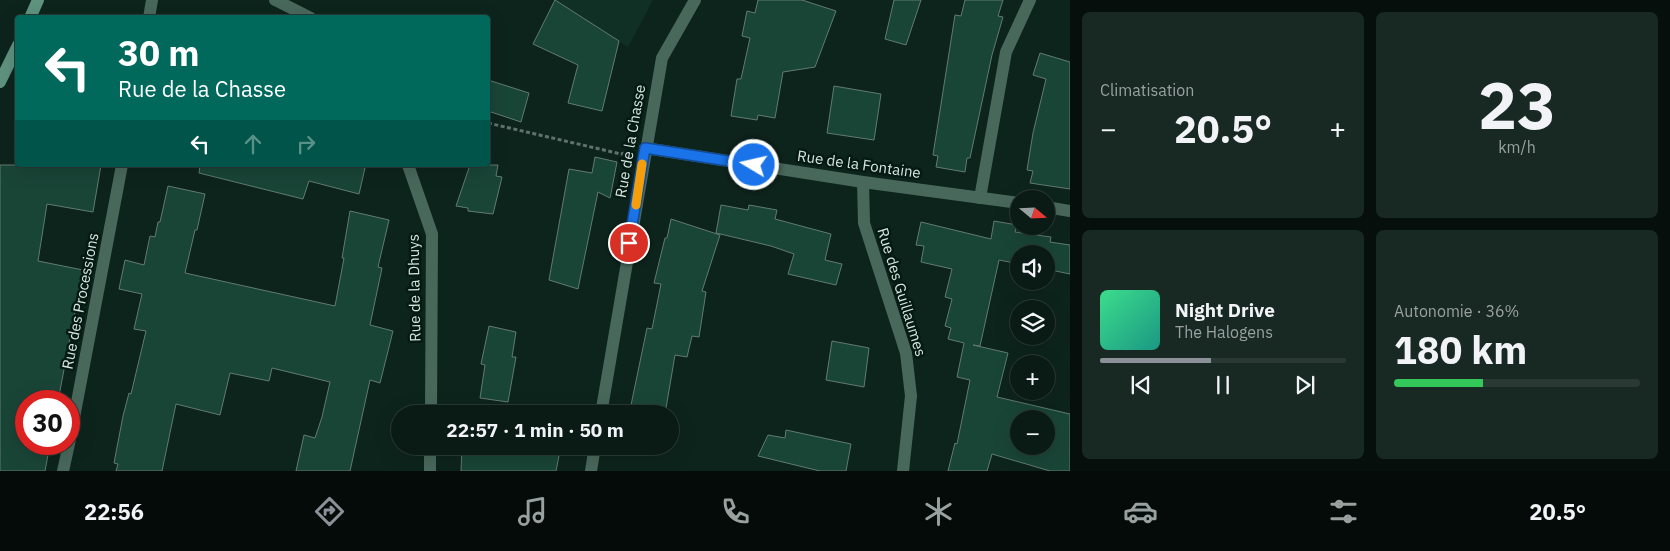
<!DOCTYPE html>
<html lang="fr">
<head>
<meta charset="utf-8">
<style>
	:root { --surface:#0a1b15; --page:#182822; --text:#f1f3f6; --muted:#99a1a0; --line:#2a3934; --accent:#8c9099 }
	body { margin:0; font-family:"IBM Plex Sans",sans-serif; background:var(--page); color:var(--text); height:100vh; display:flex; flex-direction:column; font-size:19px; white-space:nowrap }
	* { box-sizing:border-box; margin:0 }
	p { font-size:16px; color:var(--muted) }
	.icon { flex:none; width:28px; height:28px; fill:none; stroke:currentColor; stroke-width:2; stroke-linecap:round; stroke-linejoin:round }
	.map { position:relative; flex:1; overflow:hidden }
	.sheet { display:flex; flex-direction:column; gap:12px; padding:12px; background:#060f0c; width:600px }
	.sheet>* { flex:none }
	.banner { position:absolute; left:15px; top:15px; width:475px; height:152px; border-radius:5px; box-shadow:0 5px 20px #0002,0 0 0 1px var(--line); background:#00695c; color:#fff; overflow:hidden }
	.needle { width:32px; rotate:109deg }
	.fabs { position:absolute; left:1010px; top:190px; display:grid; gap:10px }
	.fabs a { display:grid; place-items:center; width:45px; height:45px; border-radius:50%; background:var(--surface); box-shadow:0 5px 20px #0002,0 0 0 1px var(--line); font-size:25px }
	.speed { position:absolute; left:15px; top:390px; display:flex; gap:10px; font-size:25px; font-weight:700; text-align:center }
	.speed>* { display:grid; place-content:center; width:65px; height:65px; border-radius:50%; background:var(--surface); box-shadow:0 5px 20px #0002,0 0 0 1px var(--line); line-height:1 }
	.speed .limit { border:8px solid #d22; background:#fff; color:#111 }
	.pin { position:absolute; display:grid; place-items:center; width:42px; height:42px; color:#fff; margin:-21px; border:2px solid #fff; border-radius:50%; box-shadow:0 1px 5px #0007 }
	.me { position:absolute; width:55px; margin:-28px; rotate:279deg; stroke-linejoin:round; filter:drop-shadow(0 0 4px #0008) }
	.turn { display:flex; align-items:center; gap:18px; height:105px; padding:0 20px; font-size:22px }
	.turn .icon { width:65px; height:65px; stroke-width:2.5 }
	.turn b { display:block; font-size:35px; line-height:42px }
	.lanes { display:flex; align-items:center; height:48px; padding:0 20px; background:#0003; justify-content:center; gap:25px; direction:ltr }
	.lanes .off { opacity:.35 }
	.big { font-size:38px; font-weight:700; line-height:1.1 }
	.sheet .tile { flex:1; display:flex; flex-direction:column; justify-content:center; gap:8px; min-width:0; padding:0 18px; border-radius:8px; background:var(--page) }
	.sheet .dial { align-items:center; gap:0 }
	.dial b { font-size:65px; line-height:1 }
	.song { display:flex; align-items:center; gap:15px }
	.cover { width:60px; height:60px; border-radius:8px; background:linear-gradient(135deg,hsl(150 70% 55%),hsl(170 70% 35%)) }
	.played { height:5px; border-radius:2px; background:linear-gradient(90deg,var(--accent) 45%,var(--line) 45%) }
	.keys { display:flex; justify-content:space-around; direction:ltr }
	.heat { display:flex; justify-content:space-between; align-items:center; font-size:28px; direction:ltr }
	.charge { height:8px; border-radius:4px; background:linear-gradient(90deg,#34c759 36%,var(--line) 0) }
	.sheet .tiles { flex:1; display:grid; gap:12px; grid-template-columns:repeat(2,1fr) }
	.trip { position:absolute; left:391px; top:405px; width:288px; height:50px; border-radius:25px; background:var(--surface); box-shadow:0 5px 20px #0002,0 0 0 1px var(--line); font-weight:700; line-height:50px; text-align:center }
	.tabs { display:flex; height:80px; justify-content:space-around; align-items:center; background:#040b08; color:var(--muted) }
	.tabs .icon { width:35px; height:35px }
	.tabs .current { color:var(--accent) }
	.tabs b { font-size:22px; color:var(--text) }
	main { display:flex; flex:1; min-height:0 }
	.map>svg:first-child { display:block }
	.built { fill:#103026 }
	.building { fill:#194537; stroke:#627b71; fill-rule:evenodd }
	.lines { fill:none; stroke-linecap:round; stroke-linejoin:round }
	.path { stroke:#5f726b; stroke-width:3; stroke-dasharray:4 2.5; stroke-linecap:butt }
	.lane { stroke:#49685c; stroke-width:12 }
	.street { stroke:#49685c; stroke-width:12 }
	.secondary { stroke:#5f927f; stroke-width:12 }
	.route-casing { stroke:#114b97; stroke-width:12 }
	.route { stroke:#1a73e8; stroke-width:9 }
	.slow { stroke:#f59e0b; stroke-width:9 }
	.labels { text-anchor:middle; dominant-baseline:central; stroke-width:5; stroke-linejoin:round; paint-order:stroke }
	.street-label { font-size:15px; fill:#d7e5df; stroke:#041a13 }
</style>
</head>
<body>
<main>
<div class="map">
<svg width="1070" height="471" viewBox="0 0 1070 471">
	<rect width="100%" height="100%" fill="#0d241c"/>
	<path class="built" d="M 555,0 L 653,0 L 628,47 Z"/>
	<path class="building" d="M 555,0 L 619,41 L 602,111 L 568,103 L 578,65 L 533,44 Z
		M 758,0 L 802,0 L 836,11 L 815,67 L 783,72 L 775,118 L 758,115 L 757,120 L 731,116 L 737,79 L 741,79 L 750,38 L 742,36 L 747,11 L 755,13 Z
		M 894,0 L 921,0 L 906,45 L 885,39 Z
		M 965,0 L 1003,0 L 998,16 L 1003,17 L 992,55 L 970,158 L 967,158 L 965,172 L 936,167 L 938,156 L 933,155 L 955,15 L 961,16 Z
		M 1040,53 L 1070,62 L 1070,189 L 1030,183 L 1033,171 L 1027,170 L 1033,133 L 1046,79 L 1033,75 Z
		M 488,80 L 529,93 L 521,122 L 488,111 Z
		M 834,86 L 881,94 L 874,140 L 827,133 Z
		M 595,157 L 617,162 L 610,198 L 598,192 L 578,289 L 549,280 L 569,169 L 592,173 Z
		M 0,165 L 101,165 L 93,212 L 47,204 L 38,261 L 83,270 L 58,401 L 26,401 L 26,444 L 50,444 L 45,471 L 0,471 Z
		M 200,165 L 353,165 L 365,168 L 359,194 L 309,181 L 303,199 L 199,173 Z
		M 470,165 L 498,165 L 496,176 L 502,177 L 493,214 L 468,211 L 468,208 L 456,206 Z
		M 168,186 L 205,194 L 197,230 L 195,230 L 185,273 L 335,306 L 344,258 L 342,258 L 350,211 L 389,220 L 378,267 L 382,268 L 370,325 L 393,331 L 380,383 L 370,380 L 350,471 L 296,471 L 304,435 L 315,438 L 322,417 L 330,382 L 272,368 L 269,381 L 230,373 L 220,415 L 176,404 L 162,471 L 116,471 L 118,464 L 114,463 L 123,416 L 129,393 L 131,394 L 146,331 L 134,329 L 142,294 L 119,289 L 125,260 L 144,265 L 150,236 L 155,237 L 158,222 L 160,222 Z
		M 721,205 L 748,210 L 749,205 L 777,210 L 775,219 L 831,234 L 825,260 L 842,264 L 836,285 L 788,274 L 794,254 L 771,246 L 716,233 Z
		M 671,219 L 720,235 L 702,291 L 706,292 L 699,337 L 692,336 L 687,357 L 675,355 L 665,414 L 648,414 L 630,410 L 647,328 L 652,329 L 661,284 L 654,283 L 665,238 L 667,238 Z
		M 994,221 L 1017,225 L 1015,232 L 1051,237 L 1050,242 L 1070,245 L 1070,274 L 1046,269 L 1046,254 L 1019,254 L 1019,264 L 999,260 L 980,346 L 973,345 L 1008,353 L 997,397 L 1070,414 L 1070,471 L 1050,471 L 992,454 L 987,471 L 948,471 L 955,443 L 957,444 L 970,380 L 957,377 L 964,343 L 948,339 L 951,328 L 945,326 L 952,299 L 945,297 L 952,269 L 921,262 L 924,246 L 916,245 L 921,222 L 991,239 ZM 1019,419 L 1046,419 L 1046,446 L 1019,446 Z
		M 489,326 L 516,332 L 512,357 L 516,357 L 508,402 L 480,398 L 485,365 L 481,364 Z
		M 832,341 L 869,348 L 864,387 L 826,380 Z
		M 786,430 L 851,444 L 846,471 L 820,471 L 758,456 L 768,435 L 785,438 Z
		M 462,446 L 561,446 L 556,471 L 461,471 Z"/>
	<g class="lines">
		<path class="path" d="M 488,123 L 621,154 L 625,153"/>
		<path class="lane" d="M 980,198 L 1006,52 L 1030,0"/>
		<path class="street" d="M 275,0 L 311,18
			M 149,18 L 152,0
			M 645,148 L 863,182 L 1019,203
			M 408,165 L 432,234 L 431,414
			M 863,182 L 864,223 L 906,353 L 911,396 L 903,471
			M 1046,207 L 1070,211
			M 601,414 L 662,58 L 695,0
			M 69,444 L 122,165
			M 63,471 L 69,444
			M 430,471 L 430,446
			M 591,471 L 595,446"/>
		<path class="secondary" d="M 30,18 L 38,0
			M 0,82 L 18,45"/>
	</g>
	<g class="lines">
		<g class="route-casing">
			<path id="route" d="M 629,243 L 645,148 L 754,165"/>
		</g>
		<use href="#route" class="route"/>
		<path class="slow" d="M 636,205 L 642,164"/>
	</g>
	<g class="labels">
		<g class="street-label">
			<text transform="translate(630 141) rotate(-80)">Rue de la Chasse</text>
			<text transform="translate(859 164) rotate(8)">Rue de la Fontaine</text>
			<text transform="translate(414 288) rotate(-91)">Rue de la Dhuys</text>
			<text transform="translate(902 292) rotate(73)">Rue des Guillaumes</text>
			<text transform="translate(80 301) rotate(-79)">Rue des Processions</text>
		</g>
	</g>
</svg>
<div class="fabs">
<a><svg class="needle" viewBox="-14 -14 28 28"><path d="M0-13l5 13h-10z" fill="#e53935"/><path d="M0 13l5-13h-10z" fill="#99a1a0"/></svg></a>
<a><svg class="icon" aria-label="sound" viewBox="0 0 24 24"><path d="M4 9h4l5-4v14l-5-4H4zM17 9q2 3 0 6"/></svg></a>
<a><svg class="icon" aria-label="layers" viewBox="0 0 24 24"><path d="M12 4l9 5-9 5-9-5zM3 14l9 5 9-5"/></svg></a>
<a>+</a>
<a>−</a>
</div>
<div class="speed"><div class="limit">30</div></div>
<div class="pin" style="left:629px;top:243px;background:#d93025"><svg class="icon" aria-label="arrive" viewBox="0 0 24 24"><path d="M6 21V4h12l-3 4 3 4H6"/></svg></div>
<svg class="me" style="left:754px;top:165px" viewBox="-20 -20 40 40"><circle r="17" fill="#1a73e8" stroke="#fff" stroke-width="3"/><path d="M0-11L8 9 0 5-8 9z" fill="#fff"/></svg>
<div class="trip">22:57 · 1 min · 50 m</div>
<div class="banner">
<div class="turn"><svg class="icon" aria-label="left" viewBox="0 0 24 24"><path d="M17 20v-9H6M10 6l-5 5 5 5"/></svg><div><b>30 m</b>Rue de la Chasse</div></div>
<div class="lanes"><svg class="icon" aria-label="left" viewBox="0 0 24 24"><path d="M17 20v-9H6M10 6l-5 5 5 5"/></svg><svg class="icon off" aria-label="ahead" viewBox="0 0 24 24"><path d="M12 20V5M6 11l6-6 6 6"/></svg><svg class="icon off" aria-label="right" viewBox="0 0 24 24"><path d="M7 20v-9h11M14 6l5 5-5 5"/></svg></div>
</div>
</div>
<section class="sheet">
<div class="tiles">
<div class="tile"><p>Climatisation</p>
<div class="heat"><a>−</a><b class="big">20.5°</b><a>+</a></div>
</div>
<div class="tile dial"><b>23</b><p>km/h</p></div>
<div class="tile">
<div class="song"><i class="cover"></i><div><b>Night Drive</b><p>The Halogens</p></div></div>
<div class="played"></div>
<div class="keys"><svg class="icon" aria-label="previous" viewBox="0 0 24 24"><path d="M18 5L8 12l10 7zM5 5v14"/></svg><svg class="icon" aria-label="pause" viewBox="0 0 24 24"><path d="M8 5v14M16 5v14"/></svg><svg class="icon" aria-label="next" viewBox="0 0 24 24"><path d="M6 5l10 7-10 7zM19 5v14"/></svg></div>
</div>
<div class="tile"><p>Autonomie · 36%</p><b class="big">180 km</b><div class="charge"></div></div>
</div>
</section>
</main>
<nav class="tabs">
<b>22:56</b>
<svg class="icon current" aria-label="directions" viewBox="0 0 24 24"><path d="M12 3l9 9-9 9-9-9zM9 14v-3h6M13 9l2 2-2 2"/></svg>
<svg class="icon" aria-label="music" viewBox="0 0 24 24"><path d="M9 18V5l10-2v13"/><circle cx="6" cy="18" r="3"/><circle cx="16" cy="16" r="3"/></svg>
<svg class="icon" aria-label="phone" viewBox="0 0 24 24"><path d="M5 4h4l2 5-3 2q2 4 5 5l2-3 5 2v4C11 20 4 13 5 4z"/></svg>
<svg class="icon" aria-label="climate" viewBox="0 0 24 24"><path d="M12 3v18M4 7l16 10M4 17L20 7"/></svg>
<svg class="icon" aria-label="car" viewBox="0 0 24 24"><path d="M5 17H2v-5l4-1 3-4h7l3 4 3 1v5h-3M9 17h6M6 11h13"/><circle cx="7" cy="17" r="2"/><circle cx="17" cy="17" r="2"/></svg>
<svg class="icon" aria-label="filters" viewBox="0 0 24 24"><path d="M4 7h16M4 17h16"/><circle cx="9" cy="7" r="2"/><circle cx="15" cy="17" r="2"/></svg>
<b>20.5°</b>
</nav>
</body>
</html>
